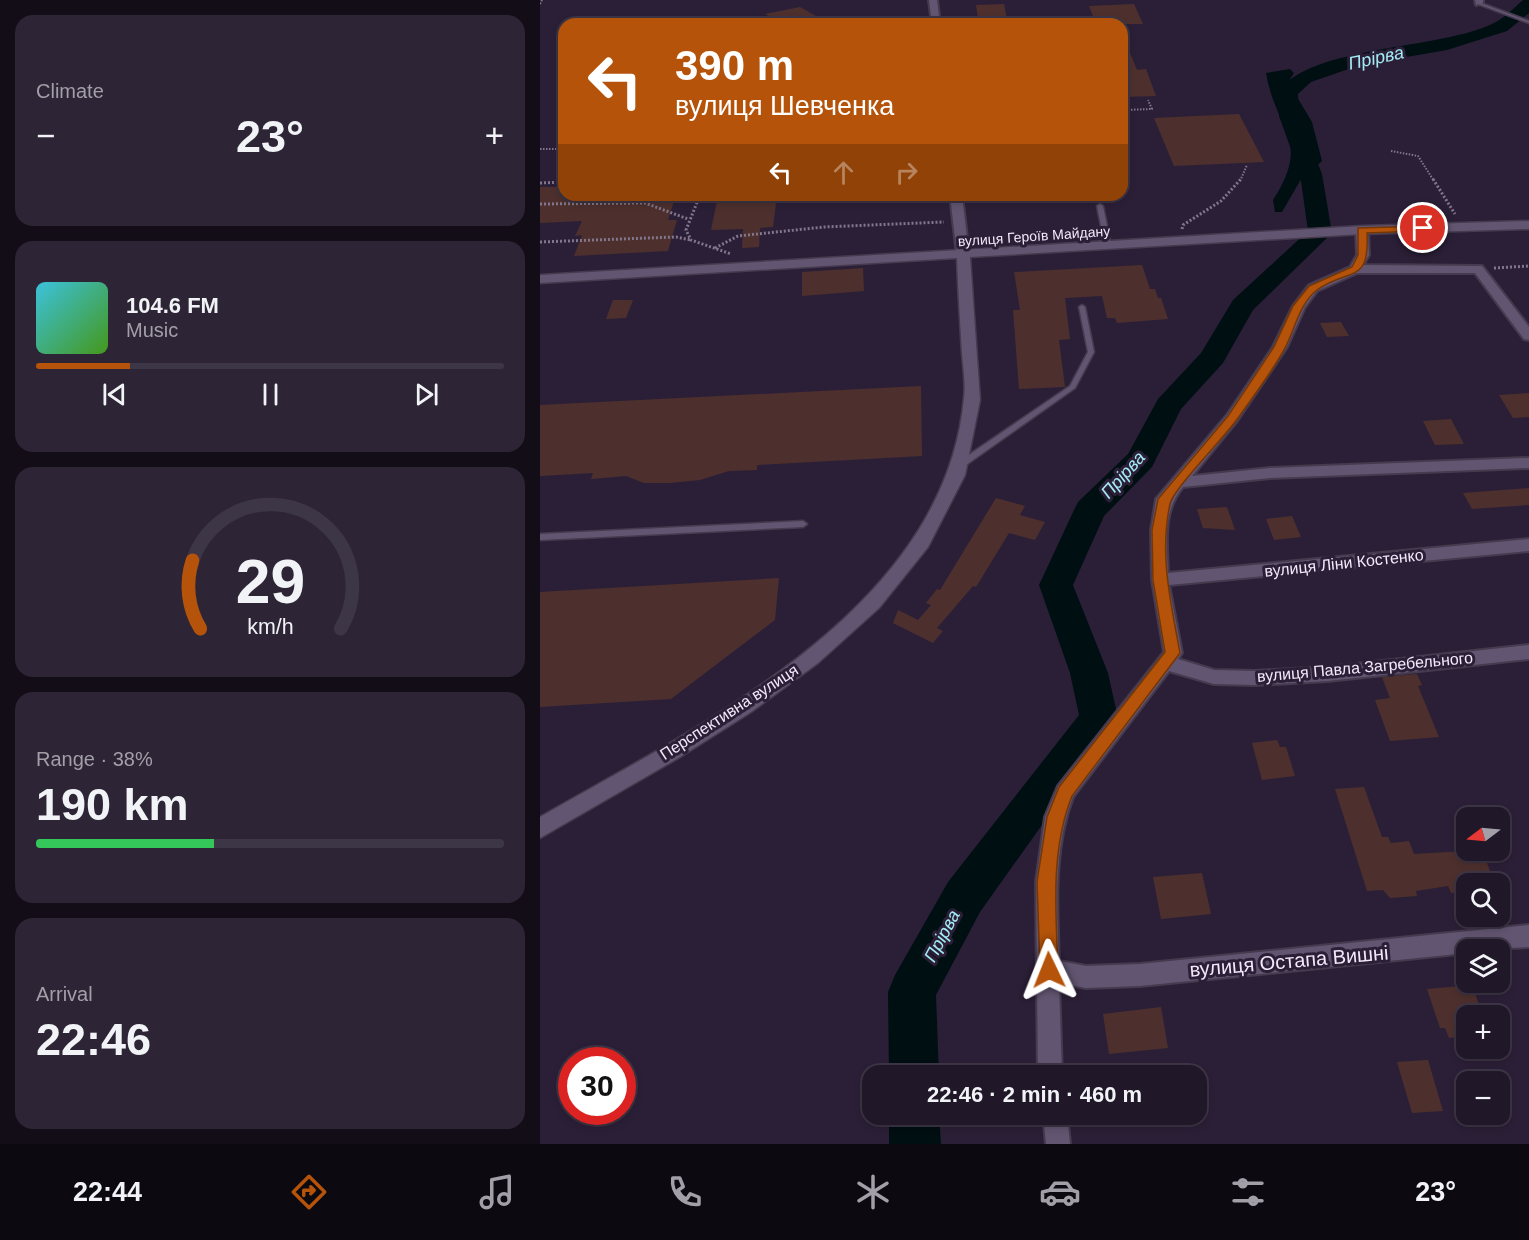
<!DOCTYPE html>
<html lang="en">
<head>
<meta charset="utf-8">
<style>
	:root { --surface:#201729; --page:#2d2435; --text:#f1f3f6; --muted:#a29fa8; --line:#3d3646; --accent:#b45309 }
	body { margin:0; font-family:Helvetica,sans-serif; background:var(--page); color:var(--text); height:100vh; display:flex; flex-direction:column; font-size:22px; white-space:nowrap }
	* { box-sizing:border-box; margin:0 }
	p { font-size:20px; color:var(--muted) }
	.icon { flex:none; width:33px; height:33px; fill:none; stroke:currentColor; stroke-width:2; stroke-linecap:round; stroke-linejoin:round }
	.map { position:relative; flex:1; overflow:hidden }
	.panel { display:flex; flex-direction:column; gap:15px; padding:15px; background:#120d17; width:540px }
	.panel>* { flex:none }
	.top-card { position:absolute; left:18px; top:18px; width:570px; height:183px; border-radius:18px; box-shadow:0 3px 9px #0003,0 0 0 2px var(--line); background:#b45309; color:#fff; overflow:hidden }
	.needle { width:39px; rotate:254deg }
	.controls { position:absolute; left:916px; top:807px; display:grid; gap:12px }
	.controls a { display:grid; place-items:center; width:54px; height:54px; border-radius:12px; background:var(--surface); box-shadow:0 3px 9px #0003,0 0 0 2px var(--line); font-size:30px }
	.speed { position:absolute; left:18px; top:1047px; display:flex; gap:12px; font-size:30px; font-weight:700; text-align:center }
	.speed>* { display:grid; place-content:center; width:78px; height:78px; border-radius:50%; background:var(--surface); box-shadow:0 3px 9px #0003,0 0 0 2px var(--line); line-height:1 }
	.speed .limit { border:9px solid #d22; background:#fff; color:#111 }
	.pin { position:absolute; display:grid; place-items:center; width:51px; height:51px; color:#fff; margin:-26px; border:3px solid #fff; border-radius:50%; box-shadow:0 2px 6px #0007 }
	.me { position:absolute; width:66px; margin:-33px; rotate:358deg; stroke-linejoin:round; filter:drop-shadow(0 0 4px #0008) }
	.turn { display:flex; align-items:center; gap:21px; height:126px; padding:0 18px; font-size:27px }
	.turn .icon { width:78px; height:78px; stroke-width:2.5 }
	.turn b { display:block; font-size:42px; line-height:51px }
	.lanes { display:flex; align-items:center; height:57px; padding:0 18px; background:#0003; justify-content:center; gap:30px; direction:ltr }
	.lanes .off { opacity:.35 }
	.big { font-size:45px; font-weight:800; line-height:1.1 }
	.panel .widget { flex:1; display:flex; flex-direction:column; justify-content:center; gap:9px; min-width:0; padding:0 21px; border-radius:18px; background:var(--page) }
	.panel .dial { align-items:center; gap:0 }
	.dial svg { height:156px; overflow:visible; fill:none; stroke:var(--line); stroke-width:7; stroke-linecap:round; text-anchor:middle }
	.dial text { fill:var(--text); stroke:none }
	.song { display:flex; align-items:center; gap:18px }
	.cover { width:72px; height:72px; border-radius:9px; background:linear-gradient(135deg,hsl(190 70% 55%),hsl(100 70% 35%)) }
	.played { height:6px; border-radius:3px; background:linear-gradient(90deg,var(--accent) 20%,var(--line) 20%) }
	.keys { display:flex; justify-content:space-around; direction:ltr }
	.heat { display:flex; justify-content:space-between; align-items:center; font-size:33px; direction:ltr }
	.charge { height:9px; border-radius:4px; background:linear-gradient(90deg,#34c759 38%,var(--line) 0) }
	.trip { position:absolute; left:322px; top:1065px; width:345px; height:60px; border-radius:18px; background:var(--surface); box-shadow:0 3px 9px #0003,0 0 0 2px var(--line); font-weight:800; line-height:60px; text-align:center }
	.menu { display:flex; height:96px; justify-content:space-around; align-items:center; background:#0d0910; color:var(--muted) }
	.menu .icon { width:42px; height:42px }
	.menu .selected { color:var(--accent) }
	.menu b { font-size:27px; color:var(--text) }
	main { display:flex; flex:1; min-height:0 }
	.map>svg:first-child { display:block }
	.water { fill:#000f12 }
	.lines { fill:none; stroke-linecap:round; stroke-linejoin:round }
	.river { fill:#000f12; fill-rule:evenodd }
	.building { fill:#4d302d }
	.service-casing { stroke:#453a4e; stroke-width:3 }
	.minor-casing { stroke:#453a4e; stroke-width:4 }
	.tertiary-casing { stroke:#453a4e; stroke-width:3 }
	.path-far1 { stroke:#81768b; stroke-width:2; stroke-dasharray:1.5 1.5; stroke-linecap:butt }
	.path { stroke:#81768b; stroke-width:3; stroke-dasharray:2 2; stroke-linecap:butt }
	.service { fill:#625571; fill-rule:evenodd }
	.minor { fill:#625571; fill-rule:evenodd }
	.tertiary { fill:#625571; fill-rule:evenodd }
	.route { fill:#b45309; stroke:#753606; stroke-width:1.5 }
	.labels { text-anchor:middle; dominant-baseline:central; stroke-width:6; stroke-linejoin:round; paint-order:stroke }
	.far-street-label { font-size:14px; fill:#f1e9fa; stroke:#2b1f37 }
	.street-label { font-size:16px; fill:#f1e9fa; stroke:#2b1f37 }
	.water-label { font-size:18px; font-style:italic; fill:#a3ecf6; stroke:#2b1f37 }
	.near-street-label { font-size:20px; fill:#f1e9fa; stroke:#2b1f37 }
</style>
</head>
<body>
<main>
<section class="panel">
<div class="widget"><p>Climate</p>
<div class="heat"><a>−</a><b class="big">23°</b><a>+</a></div>
</div>
<div class="widget">
<div class="song"><i class="cover"></i><div><b>104.6 FM</b><p>Music</p></div></div>
<div class="played"></div>
<div class="keys"><svg class="icon" aria-label="previous" viewBox="0 0 24 24"><path d="M18 5L8 12l10 7zM5 5v14"/></svg><svg class="icon" aria-label="pause" viewBox="0 0 24 24"><path d="M8 5v14M16 5v14"/></svg><svg class="icon" aria-label="next" viewBox="0 0 24 24"><path d="M6 5l10 7-10 7zM19 5v14"/></svg></div>
</div>
<div class="widget dial"><svg viewBox="0 0 100 80">
<path d="M14 69A42 42 0 1 1 86 69"/>
<path d="M14 69A42 42 0 0 1 10 34" stroke="#b45309"/>
<text x="50" y="56" font-size="32" font-weight="700">29</text>
<text x="50" y="72" font-size="11">km/h</text>
</svg></div>
<div class="widget"><p>Range · 38%</p><b class="big">190 km</b><div class="charge"></div></div>
<div class="widget"><p>Arrival</p><b class="big">22:46</b></div>
</section>
<div class="map">
<svg width="989" height="1144" viewBox="0 0 989 1144">
	<rect width="100%" height="100%" fill="#2b1f37"/>
	<path class="water" d="M 750,69 L 754,73 L 748,82 L 772,122 L 782,161 L 760,181 L 742,212 L 735,212 L 733,200 C 772,140 736,131 726,73 Z"/>
	<g class="lines">
		<path class="river" d="M 983,0 L 989,0 L 989,13 L 967,31 L 907,50 L 820,65 L 771,82 L 758,94 L 759,116 L 782,174 L 792,233 L 713,310 L 683,363 L 641,409 L 612,467 L 564,516 L 533,585 L 568,673 L 578,718 L 440,912 L 396,995 L 399,1076 L 349,1076 L 348,992 L 355,975 L 408,882 L 539,715 L 530,673 L 499,585 L 534,510 L 538,502 L 588,454 L 618,399 L 661,353 L 693,300 L 768,231 L 760,174 L 739,116 L 738,92 C 770,45 901,50 954,23 C 964,18 974,8 983,0 Z
			M 349,1114 L 399,1114 L 401,1144 L 349,1144 Z"/>
	</g>
	<path class="building" d="M 464,4 L 468,24 L 439,24 L 436,5 Z
		M 594,4 L 603,24 L 556,24 L 549,6 Z
		M 260,7 L 290,24 L 244,24 L 225,14 Z
		M 582,33 L 597,70 L 606,69 L 616,96 L 582,97 Z
		M 699,114 L 724,162 L 634,166 L 614,118 Z
		M 0,187 L 24,187 L 24,195 L 136,195 L 128,220 L 137,220 L 128,251 L 34,256 L 42,235 L 35,236 L 42,221 L 0,223 Z
		M 237,195 L 233,227 L 220,228 L 219,247 L 202,248 L 203,229 L 171,230 L 178,196 Z
		M 602,265 L 610,289 L 615,289 L 618,298 L 621,298 L 628,319 L 577,323 L 575,318 L 567,318 L 562,296 L 525,298 L 530,339 L 519,340 L 525,387 L 479,389 L 473,310 L 480,310 L 474,272 Z
		M 323,268 L 324,291 L 262,296 L 262,272 Z
		M 73,300 L 93,300 L 86,318 L 66,319 Z
		M 801,322 L 809,336 L 787,337 L 780,323 Z
		M 381,386 L 382,456 L 217,465 L 217,470 L 189,471 L 160,480 L 130,483 L 104,483 L 86,476 L 51,479 L 53,473 L 0,476 L 0,405 Z
		M 989,393 L 989,417 L 973,418 L 959,395 Z
		M 911,419 L 924,444 L 895,445 L 883,421 Z
		M 989,488 L 989,505 L 932,509 L 923,493 Z
		M 456,498 L 485,506 L 480,515 L 505,522 L 495,540 L 469,533 L 436,587 L 433,586 L 397,628 L 403,631 L 393,643 L 353,623 L 358,610 L 378,620 L 391,605 L 386,603 L 397,589 L 400,590 Z
		M 687,507 L 695,530 L 663,528 L 657,509 Z
		M 752,516 L 761,537 L 734,540 L 726,519 Z
		M 239,578 L 235,620 L 131,699 L 0,707 L 0,592 Z
		M 877,674 L 882,685 L 878,686 L 899,737 L 850,741 L 835,700 L 850,698 L 842,677 Z
		M 737,740 L 740,747 L 746,747 L 755,776 L 722,780 L 712,743 Z
		M 824,787 L 842,837 L 848,837 L 851,843 L 869,841 L 874,854 L 942,850 L 955,884 L 927,884 L 927,892 L 911,893 L 908,886 L 876,891 L 877,896 L 850,898 L 843,890 L 827,891 L 795,789 Z
		M 662,873 L 671,914 L 621,919 L 613,877 Z
		M 932,985 L 943,1016 L 927,1016 L 927,1036 L 909,1038 L 905,1028 L 900,1028 L 887,989 Z
		M 621,1007 L 628,1048 L 569,1054 L 563,1014 Z
		M 888,1060 L 903,1111 L 872,1113 L 857,1062 Z"/>
	<g class="lines">
		<g class="service-casing">
			<path id="service" d="M 938,2 L 989,21 L 989,23 L 938,4 Z
				M 560,204 L 563,206 L 571,246 L 568,248 L 565,246 L 557,206 Z
				M 542,305 L 545,307 L 554,352 L 535,388 L 423,467 L 417,467 L 416,465 L 417,463 L 530,386 L 548,352 L 539,307 Z
				M 263,521 L 267,524 L 263,527 L 0,540 L 0,534 Z"/>
		</g>
		<g class="minor-casing">
			<path id="minor" d="M 389,0 L 397,0 L 400,24 L 392,24 Z
				M 935,0 L 943,0 L 943,3 L 936,5 Z
				M 410,195 L 422,195 L 429,255 L 423,259 L 417,255 Z
				M 822,227 L 828,230 L 829,255 L 823,265 L 942,266 L 989,327 L 989,340 L 984,339 L 935,273 L 817,273 L 777,291 L 765,307 L 747,347 L 697,421 L 652,476 L 730,468 L 989,458 L 989,468 L 730,478 L 643,487 C 622,512 627,542 628,573 L 989,539 L 989,551 L 629,585 L 642,653 L 638,659 L 674,670 L 715,671 L 788,667 L 989,645 L 989,659 L 788,681 L 715,685 L 674,684 L 629,671 L 533,797 C 513,849 517,906 519,961 L 546,966 L 600,964 L 989,925 L 989,947 L 927,950 L 927,953 L 600,986 L 546,988 L 519,983 L 522,1076 L 498,1076 L 496,882 L 505,817 L 518,786 L 624,652 L 612,580 L 611,530 L 616,499 L 687,415 L 733,347 L 753,306 L 769,285 L 810,267 L 817,255 L 816,230 Z
				M 503,1114 L 527,1114 L 530,1144 L 506,1144 Z"/>
		</g>
		<g class="tertiary-casing">
			<path id="tertiary" d="M 989,221 L 989,229 L 822,234 L 430,257 L 440,400 L 425,475 L 388,547 L 339,608 L 278,663 L 211,712 L 140,757 L 0,838 L 0,817 C 162,724 405,609 424,398 C 426,383 423,368 422,353 C 420,321 418,290 417,258 L 0,283 L 0,275 L 822,226 Z"/>
		</g>
		<path class="path-far1" d="M 0,4 L 2,0
			M 582,110 L 612,109 L 608,100
			M 0,149 L 24,149
			M 851,151 L 878,156 L 894,181
			M 700,181 L 707,165"/>
		<path class="path" d="M 893,179 L 915,214
			M 0,183 L 24,182
			M 160,195 L 146,230 L 151,240 L 191,254
			M 159,196 L 178,195
			M 0,204 L 105,203 L 148,219
			M 642,229 L 643,225 L 681,201 L 701,179
			M 0,242 L 136,237 L 151,240
			M 175,248 L 198,236 L 284,227 L 404,222
			M 954,268 L 989,266"/>
		<use href="#service" class="service"/>
		<use href="#minor" class="minor"/>
		<use href="#tertiary" class="tertiary"/>
	</g>
	<path class="route" d="M 886,226 L 886,230 L 883,231 L 827,233 C 830,286 808,267 777,290 C 760,303 755,328 746,346 C 733,371 714,395 698,418 C 686,436 633,489 630,504 C 619,554 631,604 640,653 L 532,796 C 510,851 516,912 518,970 L 515,977 L 509,979 L 502,977 L 500,970 L 497,882 L 507,817 L 519,787 L 625,652 L 613,580 L 612,530 L 618,499 L 688,416 L 734,347 L 753,306 L 769,286 L 812,267 L 818,255 L 818,228 Z"/>
	<g class="labels">
		<g class="far-street-label">
			<text transform="translate(494 236) rotate(-4)">вулиця Героїв Майдану</text>
		</g>
		<g class="street-label">
			<text transform="translate(804 563) rotate(-6)">вулиця Ліни Костенко</text>
			<text transform="translate(825 667) rotate(-5)">вулиця Павла Загребельного</text>
			<text transform="translate(189 712) rotate(-33)">Перспективна вулиця</text>
		</g>
		<g class="water-label">
			<text transform="translate(836 58) rotate(-12)">Прірва</text>
			<text transform="translate(583 475) rotate(-48)">Прірва</text>
			<text transform="translate(402 936) rotate(-62)">Прірва</text>
		</g>
		<g class="near-street-label">
			<text transform="translate(749 961) rotate(-5)">вулиця Остапа Вишні</text>
		</g>
	</g>
</svg>
<div class="controls">
<a><svg class="needle" viewBox="-14 -14 28 28"><path d="M0-13l5 13h-10z" fill="#e53935"/><path d="M0 13l5-13h-10z" fill="#a29fa8"/></svg></a>
<a><svg class="icon" aria-label="search" viewBox="0 0 24 24"><circle cx="10" cy="10" r="6"/><path d="M15 15l6 6"/></svg></a>
<a><svg class="icon" aria-label="layers" viewBox="0 0 24 24"><path d="M12 4l9 5-9 5-9-5zM3 14l9 5 9-5"/></svg></a>
<a>+</a>
<a>−</a>
</div>
<div class="speed"><div class="limit">30</div></div>
<div class="pin" style="left:883px;top:228px;background:#d93025"><svg class="icon" aria-label="arrive" viewBox="0 0 24 24"><path d="M6 21V4h12l-3 4 3 4H6"/></svg></div>
<svg class="me" style="left:509px;top:970px" viewBox="-20 -20 40 40"><path d="M0-17L14 15 0 8-14 15z" fill="#b45309" stroke="#fff" stroke-width="4"/></svg>
<div class="trip">22:46 · 2 min · 460 m</div>
<div class="top-card">
<div class="turn"><svg class="icon" aria-label="left" viewBox="0 0 24 24"><path d="M17 20v-9H6M10 6l-5 5 5 5"/></svg><div><b>390 m</b>вулиця Шевченка</div></div>
<div class="lanes"><svg class="icon" aria-label="left" viewBox="0 0 24 24"><path d="M17 20v-9H6M10 6l-5 5 5 5"/></svg><svg class="icon off" aria-label="ahead" viewBox="0 0 24 24"><path d="M12 20V5M6 11l6-6 6 6"/></svg><svg class="icon off" aria-label="right" viewBox="0 0 24 24"><path d="M7 20v-9h11M14 6l5 5-5 5"/></svg></div>
</div>
</div>
</main>
<nav class="menu">
<b>22:44</b>
<svg class="icon selected" aria-label="directions" viewBox="0 0 24 24"><path d="M12 3l9 9-9 9-9-9zM9 14v-3h6M13 9l2 2-2 2"/></svg>
<svg class="icon" aria-label="music" viewBox="0 0 24 24"><path d="M9 18V5l10-2v13"/><circle cx="6" cy="18" r="3"/><circle cx="16" cy="16" r="3"/></svg>
<svg class="icon" aria-label="phone" viewBox="0 0 24 24"><path d="M5 4h4l2 5-3 2q2 4 5 5l2-3 5 2v4C11 20 4 13 5 4z"/></svg>
<svg class="icon" aria-label="climate" viewBox="0 0 24 24"><path d="M12 3v18M4 7l16 10M4 17L20 7"/></svg>
<svg class="icon" aria-label="car" viewBox="0 0 24 24"><path d="M5 17H2v-5l4-1 3-4h7l3 4 3 1v5h-3M9 17h6M6 11h13"/><circle cx="7" cy="17" r="2"/><circle cx="17" cy="17" r="2"/></svg>
<svg class="icon" aria-label="filters" viewBox="0 0 24 24"><path d="M4 7h16M4 17h16"/><circle cx="9" cy="7" r="2"/><circle cx="15" cy="17" r="2"/></svg>
<b>23°</b>
</nav>
</body>
</html>
